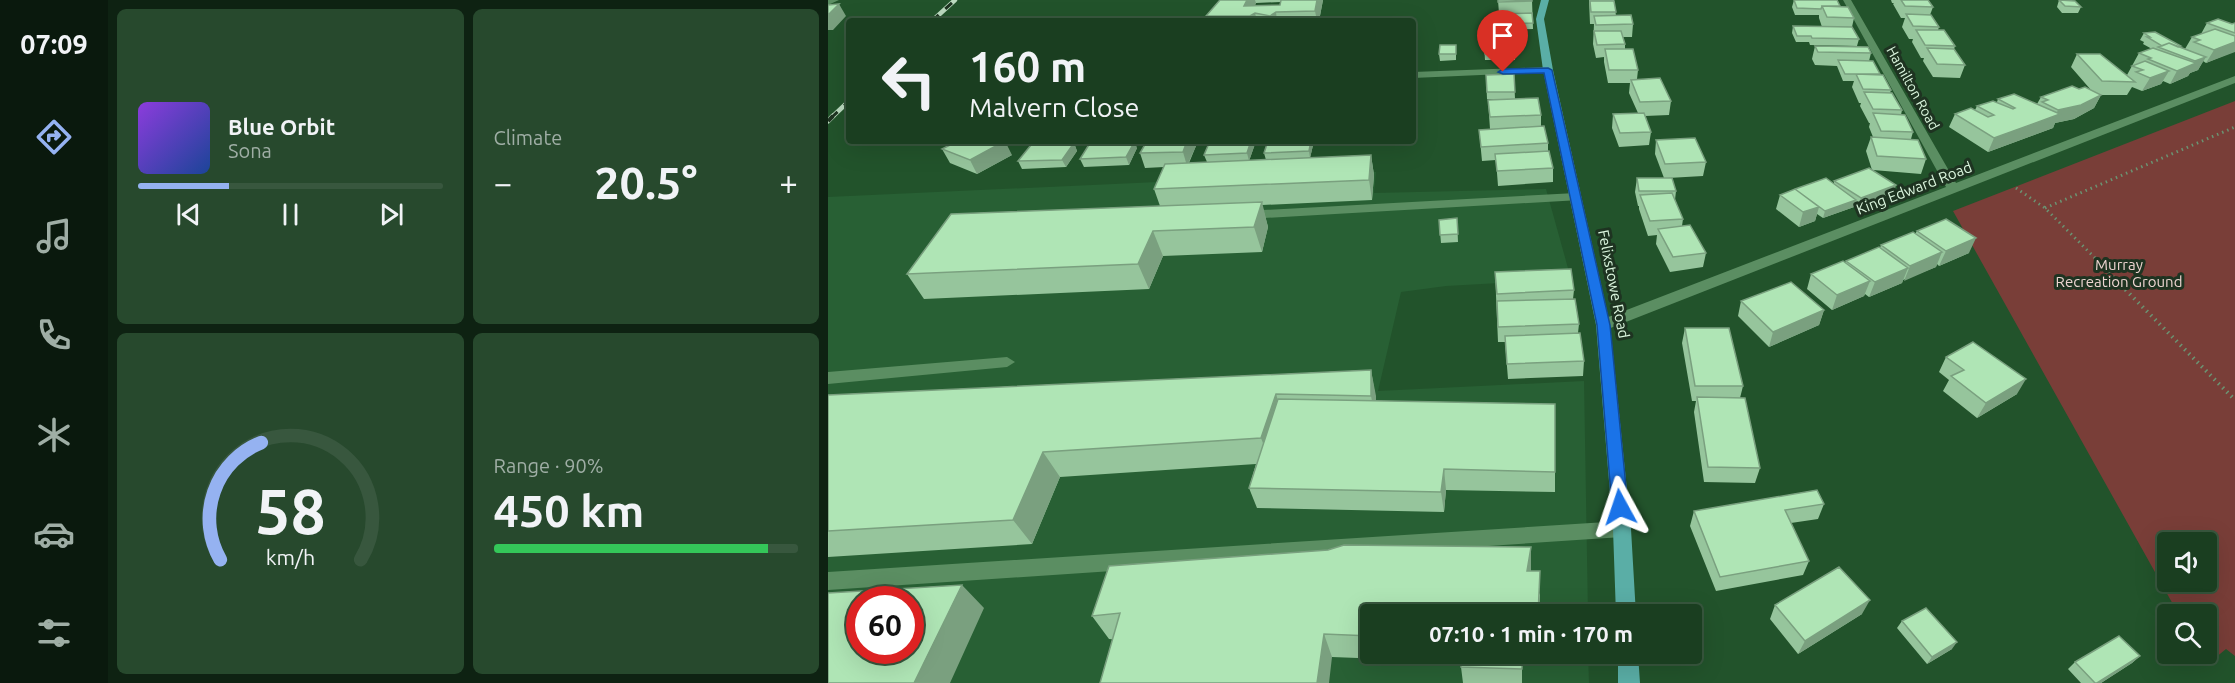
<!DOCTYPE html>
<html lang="en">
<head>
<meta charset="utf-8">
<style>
	:root { --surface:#1a3e20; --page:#27492d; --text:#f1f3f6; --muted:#9faea5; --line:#38573e; --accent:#95b2f1 }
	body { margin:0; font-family:Ubuntu,sans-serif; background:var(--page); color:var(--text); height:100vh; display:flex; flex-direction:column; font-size:22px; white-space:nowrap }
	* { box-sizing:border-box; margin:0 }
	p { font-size:20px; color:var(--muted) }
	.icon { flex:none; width:33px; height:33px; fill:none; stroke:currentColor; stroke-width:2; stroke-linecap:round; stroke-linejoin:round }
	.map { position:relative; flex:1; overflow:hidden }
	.sheet { display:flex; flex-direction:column; gap:9px; padding:9px; background:#0e2212; width:720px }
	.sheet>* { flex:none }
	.banner { position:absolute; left:18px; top:18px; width:570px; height:126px; border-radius:6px; box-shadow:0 6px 24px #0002,0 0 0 2px var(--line); background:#1a3e20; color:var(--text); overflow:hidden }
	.tools { position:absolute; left:1329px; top:532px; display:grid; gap:12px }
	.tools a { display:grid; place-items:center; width:60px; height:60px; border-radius:6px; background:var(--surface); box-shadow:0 6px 24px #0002,0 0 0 2px var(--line); font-size:30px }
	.speed { position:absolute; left:18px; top:586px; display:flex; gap:12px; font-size:30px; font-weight:700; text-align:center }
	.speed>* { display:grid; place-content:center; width:78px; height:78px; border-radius:50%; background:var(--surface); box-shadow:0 6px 24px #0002,0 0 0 2px var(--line); line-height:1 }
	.speed .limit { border:9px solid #d22; background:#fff; color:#111 }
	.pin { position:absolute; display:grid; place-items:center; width:51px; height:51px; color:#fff; margin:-62px -26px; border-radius:50% 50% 50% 0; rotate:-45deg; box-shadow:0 0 6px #0007 }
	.pin .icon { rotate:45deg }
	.me { position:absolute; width:66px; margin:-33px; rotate:355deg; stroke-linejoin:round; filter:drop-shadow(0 0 4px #0008) }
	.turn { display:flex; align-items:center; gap:21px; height:126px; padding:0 24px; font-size:27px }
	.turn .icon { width:78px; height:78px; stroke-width:2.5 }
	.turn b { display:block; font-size:42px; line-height:51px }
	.big { font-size:45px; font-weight:700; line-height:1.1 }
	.sheet .card { flex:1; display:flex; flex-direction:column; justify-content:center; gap:9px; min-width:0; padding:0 21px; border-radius:9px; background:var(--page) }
	.sheet .dial { align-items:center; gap:0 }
	.dial svg { height:156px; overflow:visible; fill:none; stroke:var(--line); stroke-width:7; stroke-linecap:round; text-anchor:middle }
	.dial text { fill:var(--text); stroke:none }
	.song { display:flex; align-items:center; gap:18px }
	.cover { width:72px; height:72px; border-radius:9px; background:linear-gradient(135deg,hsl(270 70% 55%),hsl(220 70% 35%)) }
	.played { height:6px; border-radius:3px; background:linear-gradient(90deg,var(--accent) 30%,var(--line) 30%) }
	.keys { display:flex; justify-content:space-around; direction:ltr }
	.heat { display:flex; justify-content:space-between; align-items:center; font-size:33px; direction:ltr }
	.charge { height:9px; border-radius:4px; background:linear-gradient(90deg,#34c759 90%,var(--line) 0) }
	.sheet .tiles { flex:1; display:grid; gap:9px; grid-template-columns:repeat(2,1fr) }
	.trip { position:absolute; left:532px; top:604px; width:342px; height:60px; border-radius:6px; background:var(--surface); box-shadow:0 6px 24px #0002,0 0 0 2px var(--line); font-weight:700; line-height:60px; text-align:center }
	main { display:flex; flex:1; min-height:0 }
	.dock { display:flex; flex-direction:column; width:108px; justify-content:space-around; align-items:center; background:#0a190d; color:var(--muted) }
	.dock .icon { width:42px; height:42px }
	.dock .current { color:var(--accent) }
	.dock b { font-size:27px; color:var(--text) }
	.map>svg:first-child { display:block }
	.built { fill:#286034; fill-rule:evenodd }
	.green { fill:#793e38; fill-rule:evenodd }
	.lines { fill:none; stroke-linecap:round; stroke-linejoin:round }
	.path-far1 { stroke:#6b9372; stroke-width:3; stroke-dasharray:1.5 4; stroke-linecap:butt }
	.path { stroke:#6b9372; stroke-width:4; stroke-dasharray:1.5 4.5; stroke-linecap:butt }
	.lane { fill:#5b8e62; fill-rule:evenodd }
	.street { fill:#5b8e62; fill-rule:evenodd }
	.primary { fill:#5aaea6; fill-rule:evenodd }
	.rail-far1-casing { stroke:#bbdabf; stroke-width:4.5 }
	.rail-casing { stroke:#bbdabf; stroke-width:5 }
	.rail-far1 { stroke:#1e3321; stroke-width:3; stroke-dasharray:9; stroke-linecap:butt }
	.rail { stroke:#1e3321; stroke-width:4; stroke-dasharray:10; stroke-linecap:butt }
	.wall { fill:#96c59c; fill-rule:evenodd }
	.shaded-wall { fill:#7aa07f }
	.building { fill:#afe5b5; stroke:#7aa07f; stroke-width:1.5; fill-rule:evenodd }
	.route { fill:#1a73e8; stroke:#114b97; stroke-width:1.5 }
	.labels { text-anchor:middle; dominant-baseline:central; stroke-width:6; stroke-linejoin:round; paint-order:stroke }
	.far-street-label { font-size:14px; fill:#dbf6de; stroke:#1e3321 }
	.street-label { font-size:15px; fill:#dbf6de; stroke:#1e3321 }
	.park-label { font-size:15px; fill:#eed5d1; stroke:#1e3321 }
</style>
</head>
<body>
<main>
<nav class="dock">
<b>07:09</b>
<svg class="icon current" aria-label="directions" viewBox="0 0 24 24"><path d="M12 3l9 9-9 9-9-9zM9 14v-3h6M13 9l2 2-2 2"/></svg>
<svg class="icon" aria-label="music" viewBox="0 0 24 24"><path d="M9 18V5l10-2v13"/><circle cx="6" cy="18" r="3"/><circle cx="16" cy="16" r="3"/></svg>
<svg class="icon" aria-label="phone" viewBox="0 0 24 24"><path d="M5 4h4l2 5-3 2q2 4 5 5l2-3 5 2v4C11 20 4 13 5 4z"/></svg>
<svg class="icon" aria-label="climate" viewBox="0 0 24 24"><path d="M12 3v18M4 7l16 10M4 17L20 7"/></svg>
<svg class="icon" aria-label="car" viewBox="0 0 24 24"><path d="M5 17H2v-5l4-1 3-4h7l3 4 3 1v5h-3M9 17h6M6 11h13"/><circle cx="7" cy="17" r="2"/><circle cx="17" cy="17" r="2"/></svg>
<svg class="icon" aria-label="filters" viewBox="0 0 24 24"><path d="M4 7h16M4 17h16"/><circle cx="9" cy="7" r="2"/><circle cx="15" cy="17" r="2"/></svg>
</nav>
<section class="sheet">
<div class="tiles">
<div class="card">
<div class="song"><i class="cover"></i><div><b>Blue Orbit</b><p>Sona</p></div></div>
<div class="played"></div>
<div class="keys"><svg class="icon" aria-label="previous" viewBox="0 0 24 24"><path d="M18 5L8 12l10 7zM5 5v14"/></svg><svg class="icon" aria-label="pause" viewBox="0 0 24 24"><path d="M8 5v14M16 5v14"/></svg><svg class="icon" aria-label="next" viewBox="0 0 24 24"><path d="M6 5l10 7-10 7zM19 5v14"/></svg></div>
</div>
<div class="card"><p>Climate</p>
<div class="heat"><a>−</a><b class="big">20.5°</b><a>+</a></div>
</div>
<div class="card dial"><svg viewBox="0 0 100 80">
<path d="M14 69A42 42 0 1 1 86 69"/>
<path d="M14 69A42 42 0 0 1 35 9" stroke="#95b2f1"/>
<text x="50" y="56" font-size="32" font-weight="700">58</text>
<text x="50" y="72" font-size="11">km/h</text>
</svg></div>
<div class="card"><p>Range · 90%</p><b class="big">450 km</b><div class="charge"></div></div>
</div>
</section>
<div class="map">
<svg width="1407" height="683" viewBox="0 0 1407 683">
	<rect width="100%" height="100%" fill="#22532b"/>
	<path class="built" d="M 548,172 L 546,193 L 718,189 L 743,279 L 618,286 L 573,292 L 550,391 L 756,381 L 760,615 L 543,615 L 543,654 L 760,654 L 761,683 L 0,683 L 0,197 ZM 32,600 L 82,600 L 82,651 L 32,651 Z"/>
	<path class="green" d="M 1407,101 L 1407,656 L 1398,649 L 1387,658 L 1379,651 L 1378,615 L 1351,615 L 1125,211 ZM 1340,543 L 1378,543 L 1378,582 L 1340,582 Z"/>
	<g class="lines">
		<path class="path-far1" d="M 1188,188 L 1217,208 L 1274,265
			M 1217,208 L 1407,127"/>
		<path class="path" d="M 1272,264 L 1407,400"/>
		<path class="lane" d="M 748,193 L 752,194 L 752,200 L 418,219 L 412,215 L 418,211 Z
			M 179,357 L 187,362 L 179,367 L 0,384 L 0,372 Z"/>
		<path class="street" d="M 0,0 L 11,0 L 0,5 Z
			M 1015,0 L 1023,0 L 1128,183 L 1407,76 L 1407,83 L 780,329 L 770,329 L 768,325 L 770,321 L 1118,187 Z
			M 720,67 L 723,68 L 723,72 L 585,78 L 585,72 Z
			M 794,521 L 801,523 L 803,529 L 801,535 L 794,537 L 0,590 L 0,572 Z"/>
		<path class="primary" d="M 713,0 L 721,0 L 716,19 L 725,70 L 782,325 L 803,529 L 808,615 L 788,615 L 785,529 L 768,325 L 715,70 L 708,19 Z
			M 790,654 L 810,654 L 812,683 L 790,683 Z"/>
		<g class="rail-far1-casing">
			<path id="rail-far1" d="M 104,21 L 127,0
				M 3,118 L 21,101"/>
		</g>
		<g class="rail-casing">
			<path id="rail" d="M 0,121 L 5,116"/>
		</g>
		<use href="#rail-far1" class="rail-far1"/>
		<use href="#rail" class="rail"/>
	</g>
	<path class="wall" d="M 392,0 L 495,0 L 491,21 L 380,21 L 378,16 ZM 452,2 L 452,5 L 427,5 L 428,3 Z
		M 670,0 L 704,0 L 705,29 L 665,30 L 664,14 L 671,14 Z
		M 761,0 L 786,0 L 788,16 L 805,24 L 804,37 L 795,37 L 797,44 L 797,49 L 810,70 L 809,79 L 843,101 L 841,115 L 817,116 L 823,132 L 821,145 L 791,147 L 784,128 L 785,114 L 810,113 L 801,93 L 802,83 L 780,83 L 776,62 L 776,57 L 768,58 L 765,44 L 766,24 L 762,24 Z
		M 966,0 L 1009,0 L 1012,6 L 1026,18 L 1024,27 L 1031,39 L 1029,46 L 982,45 L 981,42 L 968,42 L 964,33 L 965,26 L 994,27 L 991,18 L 991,15 L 967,15 L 964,7 Z
		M 1063,0 L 1100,0 L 1105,7 L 1102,15 L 1111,27 L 1110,30 L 1127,46 L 1126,49 L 1137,65 L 1132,78 L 1105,77 L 1095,61 L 1096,58 L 1093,58 L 1084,42 L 1085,39 L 1081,39 L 1074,27 L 1077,18 L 1073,18 L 1065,4 L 1066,3 L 1064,3 Z
		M 1231,0 L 1253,7 L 1250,13 L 1234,13 L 1229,7 Z
		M 1379,23 L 1404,24 L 1407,23 L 1407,51 L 1378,63 L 1375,61 L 1370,70 L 1362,73 L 1360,76 L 1342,84 L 1335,81 L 1333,84 L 1314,91 L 1304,87 L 1299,95 L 1273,95 L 1266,108 L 1246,119 L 1227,123 L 1225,128 L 1160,152 L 1121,127 L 1127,114 L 1147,110 L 1149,106 L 1169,102 L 1170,99 L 1209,104 L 1213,97 L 1251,89 L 1263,90 L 1243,67 L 1249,54 L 1299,75 L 1311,53 L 1324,49 L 1315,44 L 1316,42 L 1312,40 L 1316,33 L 1357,49 L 1364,37 L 1373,34 Z
		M 628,45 L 628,60 L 612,61 L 611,54 Z
		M 656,45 L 687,53 L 687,60 L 657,60 Z
		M 987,46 L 1043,53 L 1041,61 L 1063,90 L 1062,93 L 1074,110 L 1073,115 L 1085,132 L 1083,139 L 1098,159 L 1093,174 L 1045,170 L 1066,193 L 1030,206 L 1027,204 L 1026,207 L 995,218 L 989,214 L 987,221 L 971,227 L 948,209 L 952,195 L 1006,184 L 1006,181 L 1044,170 L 1038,151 L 1043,137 L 1045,137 L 1041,127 L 1042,123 L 1041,123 L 1032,106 L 1033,103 L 1031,103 L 1024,87 L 1026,81 L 1015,81 L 1009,66 L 987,65 L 984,59 Z
		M 686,74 L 687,99 L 713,115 L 713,127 L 720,143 L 720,151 L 725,168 L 725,182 L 670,186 L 668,160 L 654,161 L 651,130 L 662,129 L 660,100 L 686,99 L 659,99 L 658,75 Z
		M 828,140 L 878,162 L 875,176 L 840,178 L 848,191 L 847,200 L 855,219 L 854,226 L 878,253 L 875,267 L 842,272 L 828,244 L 829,235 L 820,236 L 811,209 L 811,206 L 810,206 L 807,192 L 809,178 L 836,178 L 827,154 Z
		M 319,141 L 366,141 L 368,146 L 361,163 L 379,162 L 376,155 L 382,141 L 426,141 L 427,144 L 421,161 L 438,160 L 436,153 L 440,141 L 486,141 L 482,158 L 543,155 L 546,175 L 544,200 L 434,205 L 440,227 L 434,252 L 335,256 L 321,289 L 96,299 L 79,274 L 332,206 L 326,189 L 336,167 L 317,168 L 312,153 Z
		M 246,143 L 249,151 L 238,167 L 194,169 L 190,161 Z
		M 309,148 L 301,165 L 256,167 L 252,159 Z
		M 114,149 L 184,155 L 149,174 L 122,163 Z
		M 629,218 L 630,242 L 613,243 L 611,220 Z
		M 1089,231 L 1141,253 L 1111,266 L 1109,264 L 1108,267 L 1075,280 L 1074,283 L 1041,297 L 1037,294 L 1036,296 L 1004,310 L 979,289 L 983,274 L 1017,263 L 1018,261 L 1052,248 L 1053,245 L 1087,234 Z
		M 667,272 L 746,290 L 745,299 L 751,324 L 750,333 L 756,361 L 755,376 L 680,379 L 677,342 L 670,342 Z
		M 913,301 L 996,310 L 991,325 L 941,347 L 910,316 Z
		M 857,328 L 915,386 L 912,398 L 932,468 L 927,483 L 876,482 L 866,412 L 868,401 L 864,401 L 854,343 Z
		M 1118,357 L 1189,394 L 1149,418 L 1115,391 L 1121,380 L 1111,372 Z
		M 543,370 L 548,401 L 727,472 L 727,492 L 618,490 L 616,512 L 429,508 L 421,488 L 428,464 L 232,477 L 204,544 L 0,557 L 0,395 Z
		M 996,504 L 990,519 L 963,523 L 981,561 L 975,575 L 888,591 L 862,526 L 866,511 Z
		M 703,547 L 703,571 L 712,595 L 711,615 L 543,615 L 543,654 L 709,654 L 709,663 L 694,664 L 694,683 L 635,683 L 633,667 L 633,662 L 504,657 L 281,639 L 264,616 Z
		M 947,605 L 1034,614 L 970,654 L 942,619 Z
		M 1074,621 L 1124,649 L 1099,664 L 1069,628 Z
		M 1312,656 L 1304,663 L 1273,683 L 1253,683 L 1240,669 L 1247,662 Z"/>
	<path class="shaded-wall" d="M 419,0 L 427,0 L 428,3 L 424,15 L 427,13 L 429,21 L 423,21 L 422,16 L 416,6 Z
		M 489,0 L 495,0 L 491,21 L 489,21 L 487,11 Z
		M 11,4 L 18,16 L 5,30 L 0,30 L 0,15 Z
		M 448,12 L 449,21 L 443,21 L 442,16 Z
		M 1407,42 L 1407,52 L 1378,63 L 1386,50 Z
		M 1378,57 L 1370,70 L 1362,73 L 1360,76 L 1342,84 L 1349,71 L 1365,64 L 1367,61 Z
		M 1341,71 L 1333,84 L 1314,91 L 1322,78 Z
		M 1273,95 L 1266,108 L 1246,119 L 1227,123 L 1225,128 L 1160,152 L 1166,138 L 1227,116 L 1230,110 Z
		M 177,141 L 184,155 L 149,174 L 142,160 Z
		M 307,141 L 309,148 L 301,165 L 298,157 Z
		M 359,141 L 366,141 L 368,146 L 359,166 L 355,152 Z
		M 423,141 L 426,141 L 427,144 L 421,161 L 419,153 Z
		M 483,141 L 486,141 L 482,158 L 481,151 Z
		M 246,143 L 249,151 L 238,167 L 234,160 Z
		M 543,155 L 546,175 L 544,200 L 541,180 Z
		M 1068,185 L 1066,193 L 1030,206 L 1033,198 Z
		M 1028,200 L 1026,207 L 995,218 L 997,211 Z
		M 434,202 L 440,227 L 434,252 L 426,227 Z
		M 991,207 L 987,221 L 971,227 L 975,212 Z
		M 325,231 L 335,256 L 321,289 L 310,264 Z
		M 1148,238 L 1141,253 L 1111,266 L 1118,251 Z
		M 1114,252 L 1108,267 L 1076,281 L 1082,266 Z
		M 1080,268 L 1074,283 L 1041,297 L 1047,282 Z
		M 1042,281 L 1036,296 L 1004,310 L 1009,295 Z
		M 996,310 L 991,325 L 941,347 L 945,332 Z
		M 543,370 L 548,396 L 548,422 L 543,396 Z
		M 1198,379 L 1189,394 L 1149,418 L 1158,403 Z
		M 448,394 L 456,420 L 443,464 L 433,438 Z
		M 215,452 L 232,477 L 204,544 L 185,520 Z
		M 616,469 L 618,490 L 616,512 L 613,492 Z
		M 703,547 L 703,572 L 699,571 Z
		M 134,585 L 156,608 L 122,683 L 86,683 Z
		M 1042,600 L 1034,614 L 970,654 L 977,641 Z
		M 496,634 L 504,657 L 501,683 L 489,683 Z
		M 1129,642 L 1124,649 L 1099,664 L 1104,657 Z
		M 1312,656 L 1304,663 L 1273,683 L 1269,683 Z"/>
	<path class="building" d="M 392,0 L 419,0 L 416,6 L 452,5 L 453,0 L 489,0 L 487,11 L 448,12 L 442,16 L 427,13 L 422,16 L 378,16 Z
		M 670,0 L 704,0 L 704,1 L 670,2 Z
		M 966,0 L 1009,0 L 1012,6 L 994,6 L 993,9 L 969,8 Z
		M 1073,0 L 1100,0 L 1105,7 L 1077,6 Z
		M 1231,0 L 1247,1 L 1253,7 L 1237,6 Z
		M 762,1 L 786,1 L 788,12 L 763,12 Z
		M 11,4 L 0,15 L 0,5 Z
		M 994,6 L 1020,7 L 1026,18 L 999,17 Z
		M 704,13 L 705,23 L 664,24 L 664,14 Z
		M 1078,14 L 1103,15 L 1111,27 L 1085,26 Z
		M 803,15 L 805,24 L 768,25 L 766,16 Z
		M 1390,19 L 1404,24 L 1407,23 L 1407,33 L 1379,23 Z
		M 965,26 L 1024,27 L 1031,39 L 984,38 L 983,36 L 969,36 Z
		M 1387,29 L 1407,36 L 1407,42 L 1386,50 L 1366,42 L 1372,40 L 1364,37 Z
		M 1088,30 L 1116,30 L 1127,46 L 1097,45 Z
		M 766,31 L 793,31 L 797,44 L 769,45 Z
		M 1327,32 L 1353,46 L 1350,47 L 1341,43 L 1334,46 L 1319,37 L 1322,37 L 1316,33 Z
		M 1341,43 L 1378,57 L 1367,61 L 1330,47 Z
		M 686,44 L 687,53 L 657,54 L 656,45 Z
		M 612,45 L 628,45 L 628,54 L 611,54 Z
		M 987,46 L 1040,47 L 1043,53 L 990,52 Z
		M 1099,48 L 1126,49 L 1137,65 L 1109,64 Z
		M 1325,48 L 1368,63 L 1349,71 L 1320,59 L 1323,58 L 1311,53 Z
		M 777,49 L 805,49 L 810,70 L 781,70 Z
		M 1249,54 L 1272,54 L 1307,82 L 1274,81 Z
		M 1010,60 L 1045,61 L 1052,74 L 1017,74 Z
		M 1317,61 L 1341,71 L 1322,78 L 1308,72 L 1315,70 L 1304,66 Z
		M 686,74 L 687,92 L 659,92 L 658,75 Z
		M 1028,74 L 1055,75 L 1063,90 L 1035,89 Z
		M 832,78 L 843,101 L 812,102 L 803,80 Z
		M 1244,86 L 1251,89 L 1257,87 L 1273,95 L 1253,105 L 1230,110 L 1214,102 L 1220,100 L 1213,97 Z
		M 1036,92 L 1064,93 L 1074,110 L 1045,109 Z
		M 1186,94 L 1232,114 L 1166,138 L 1127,114 L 1143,108 L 1160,117 L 1166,115 L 1149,106 L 1165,101 L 1185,109 L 1187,108 L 1170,99 Z
		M 710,98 L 713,115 L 662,117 L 660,100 Z
		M 816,113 L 823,132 L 792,133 L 785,114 Z
		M 1045,113 L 1077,115 L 1085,132 L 1053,131 Z
		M 716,126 L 720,143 L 653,147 L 651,130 Z
		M 1043,137 L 1090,140 L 1098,159 L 1049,156 Z
		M 867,138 L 878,162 L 837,164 L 828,140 Z
		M 130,141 L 177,141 L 142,160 L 114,149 Z
		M 307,141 L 298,157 L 252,159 L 262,143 Z
		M 319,141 L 359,141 L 355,152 L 312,153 Z
		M 382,141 L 423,141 L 419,153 L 376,155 Z
		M 440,141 L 483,141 L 481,151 L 436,153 Z
		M 246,143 L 234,160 L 190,161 L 203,145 Z
		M 721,151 L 725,168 L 669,171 L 667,154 Z
		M 543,155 L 541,180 L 326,189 L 337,164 Z
		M 1041,168 L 1068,185 L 1033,198 L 1006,181 Z
		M 809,178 L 844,178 L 848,191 L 811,191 Z
		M 998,178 L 1028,200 L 997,211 L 967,189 Z
		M 967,189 L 991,207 L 975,212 L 952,195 Z
		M 844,193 L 855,219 L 822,221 L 812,195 Z
		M 434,202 L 426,227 L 325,231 L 310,264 L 79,274 L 123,214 Z
		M 629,218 L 630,234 L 612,235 L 611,220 Z
		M 1118,219 L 1148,238 L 1118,251 L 1089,231 Z
		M 862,225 L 878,253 L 845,257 L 830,229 Z
		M 1085,232 L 1114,252 L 1082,266 L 1053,245 Z
		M 1051,247 L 1080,268 L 1047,282 L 1018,261 Z
		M 1015,261 L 1042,281 L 1009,295 L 983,274 Z
		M 743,269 L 746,290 L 669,294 L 667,272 Z
		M 963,282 L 996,310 L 945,332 L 913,301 Z
		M 747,299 L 751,324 L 670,327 L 669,301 Z
		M 857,328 L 901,328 L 915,386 L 867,386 Z
		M 752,333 L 756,361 L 679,364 L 677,336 Z
		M 1145,342 L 1198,379 L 1158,403 L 1123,376 L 1136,370 L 1118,357 Z
		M 543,370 L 543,396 L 448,394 L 433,438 L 215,452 L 185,520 L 0,531 L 0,395 Z
		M 869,397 L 917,398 L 932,468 L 880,467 Z
		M 450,399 L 727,404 L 727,472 L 616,469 L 613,492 L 421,488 Z
		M 989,490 L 996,504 L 957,510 L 981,561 L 892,577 L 866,511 Z
		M 516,545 L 703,547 L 699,571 L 712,571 L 710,615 L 543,615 L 543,636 L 496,634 L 489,683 L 272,683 L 292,613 L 264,616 L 281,566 L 500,550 Z
		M 1011,567 L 1042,600 L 977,641 L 947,605 Z
		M 134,585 L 86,683 L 0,683 L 0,593 ZM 32,600 L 82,600 L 82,651 L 32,651 Z
		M 1098,608 L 1129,642 L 1104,657 L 1074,621 Z
		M 1291,636 L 1312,656 L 1269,683 L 1267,683 L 1247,662 Z
		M 634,654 L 694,654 L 694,669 L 633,667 Z"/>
	<path class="route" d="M 720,68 L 724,70 L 782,325 L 800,507 L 798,512 L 786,512 L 784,507 L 769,325 L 716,73 L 675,74 L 670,72 L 675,69 Z"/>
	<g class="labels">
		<g class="far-street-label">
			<text transform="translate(1085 88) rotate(61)">Hamilton Road</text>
		</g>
		<g class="street-label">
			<text transform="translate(1086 188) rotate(-21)">King Edward Road</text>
			<text transform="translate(786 284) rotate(79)">Felixstowe Road</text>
		</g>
		<g class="park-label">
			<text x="1291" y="264">Murray<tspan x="1291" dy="17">Recreation Ground</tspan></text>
		</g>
	</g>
</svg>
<div class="tools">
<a><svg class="icon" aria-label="sound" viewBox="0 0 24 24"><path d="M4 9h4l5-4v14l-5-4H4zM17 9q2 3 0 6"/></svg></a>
<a><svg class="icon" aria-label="search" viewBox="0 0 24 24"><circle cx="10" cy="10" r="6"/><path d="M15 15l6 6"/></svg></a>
</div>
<div class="speed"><div class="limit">60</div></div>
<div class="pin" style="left:675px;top:72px;background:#d93025"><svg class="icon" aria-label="arrive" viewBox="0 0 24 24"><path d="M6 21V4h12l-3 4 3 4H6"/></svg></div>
<svg class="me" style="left:792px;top:507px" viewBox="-20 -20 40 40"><path d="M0-17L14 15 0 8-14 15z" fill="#1a73e8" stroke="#fff" stroke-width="4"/></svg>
<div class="trip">07:10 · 1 min · 170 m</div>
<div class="banner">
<div class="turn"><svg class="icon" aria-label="left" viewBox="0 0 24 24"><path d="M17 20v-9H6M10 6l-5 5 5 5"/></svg><div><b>160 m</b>Malvern Close</div></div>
</div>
</div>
</main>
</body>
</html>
